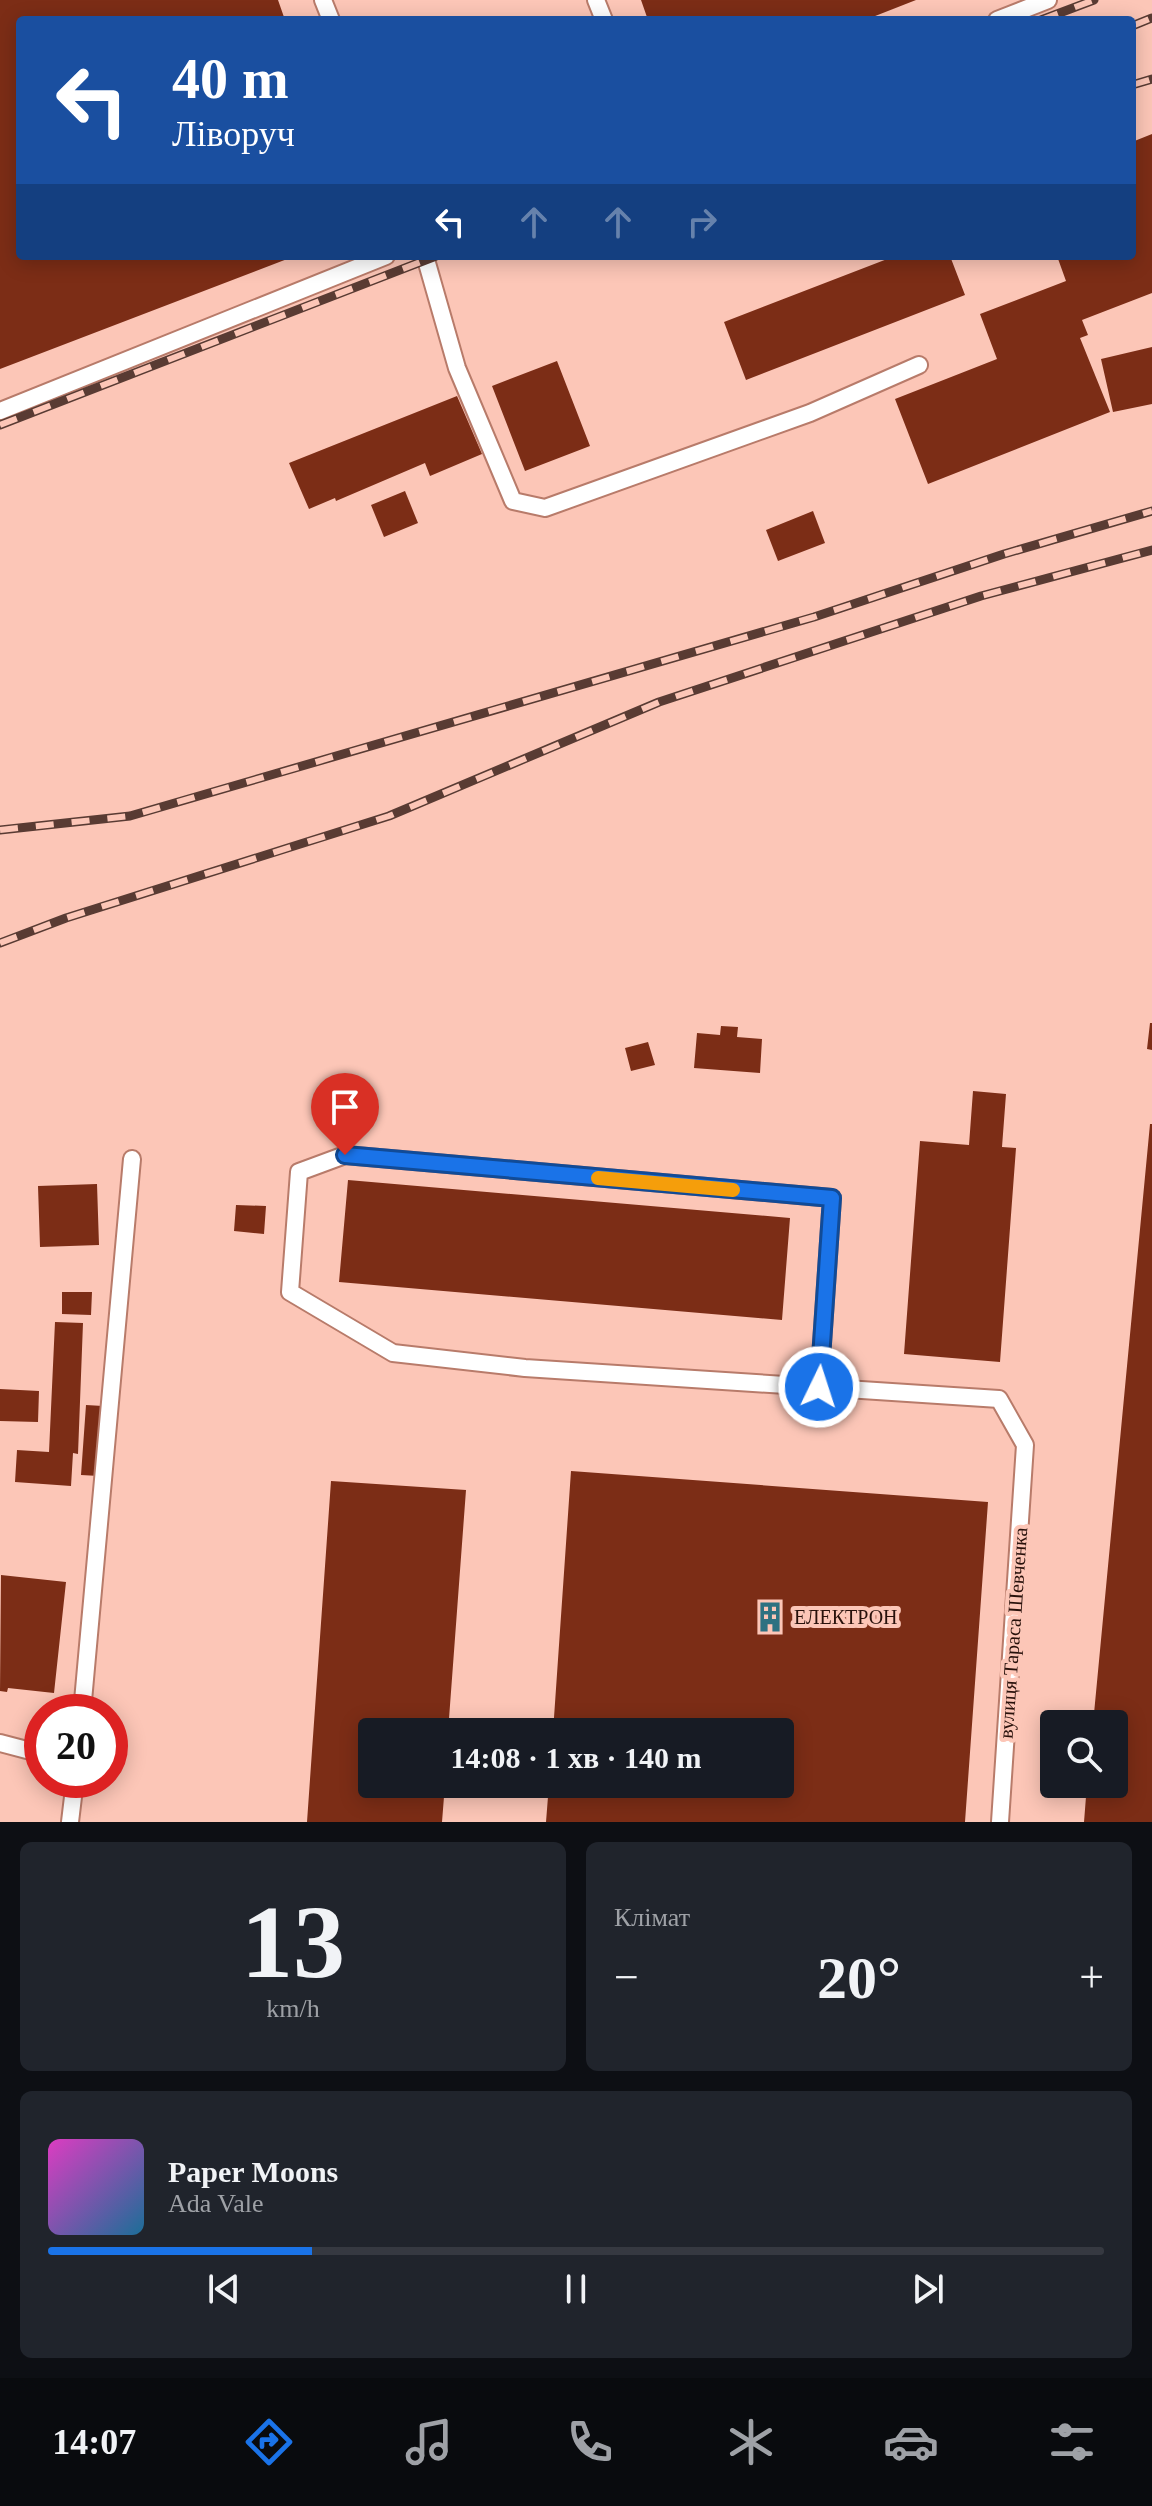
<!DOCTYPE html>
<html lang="uk">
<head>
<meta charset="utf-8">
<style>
	:root { --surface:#171b24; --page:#20242c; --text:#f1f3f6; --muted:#9ea1a6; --line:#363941; --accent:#1a73e8 }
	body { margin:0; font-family:Georgia,serif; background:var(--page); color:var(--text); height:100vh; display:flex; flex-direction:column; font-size:30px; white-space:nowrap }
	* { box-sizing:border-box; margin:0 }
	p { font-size:26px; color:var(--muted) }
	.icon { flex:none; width:44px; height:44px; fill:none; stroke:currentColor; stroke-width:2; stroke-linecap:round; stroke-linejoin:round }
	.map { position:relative; height:1822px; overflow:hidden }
	.panel { display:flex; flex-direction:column; gap:20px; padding:20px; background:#0d0f14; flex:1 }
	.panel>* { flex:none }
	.banner { position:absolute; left:16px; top:16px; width:1120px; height:244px; border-radius:8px; box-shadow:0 4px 20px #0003; background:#1a4fa0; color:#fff; overflow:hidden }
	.controls { position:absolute; left:1040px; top:1710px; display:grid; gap:16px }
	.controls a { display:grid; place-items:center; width:88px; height:88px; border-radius:8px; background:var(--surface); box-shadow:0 4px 20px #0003; font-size:40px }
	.speed { position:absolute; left:24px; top:1694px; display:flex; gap:16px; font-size:40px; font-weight:700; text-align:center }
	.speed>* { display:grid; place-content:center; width:104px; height:104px; border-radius:50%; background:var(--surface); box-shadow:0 4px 20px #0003; line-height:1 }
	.speed .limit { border:12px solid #d22; background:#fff; color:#111 }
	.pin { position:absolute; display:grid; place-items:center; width:68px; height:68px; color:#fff; margin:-82px -34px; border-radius:50% 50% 50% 0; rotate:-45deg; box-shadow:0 0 8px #0007 }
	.pin .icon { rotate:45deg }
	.me { position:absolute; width:88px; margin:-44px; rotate:4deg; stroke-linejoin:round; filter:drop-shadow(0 0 6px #0008) }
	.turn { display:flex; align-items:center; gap:28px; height:168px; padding:0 24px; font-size:36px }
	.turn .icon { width:104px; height:104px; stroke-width:2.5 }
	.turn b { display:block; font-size:56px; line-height:68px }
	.lanes { display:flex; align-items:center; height:76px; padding:0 24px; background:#0003; justify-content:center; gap:40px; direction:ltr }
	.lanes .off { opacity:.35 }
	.big { font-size:60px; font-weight:700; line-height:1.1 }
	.panel .card { flex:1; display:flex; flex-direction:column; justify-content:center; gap:12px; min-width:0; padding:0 28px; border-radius:12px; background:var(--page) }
	.panel .dial { align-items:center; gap:0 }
	.dial b { font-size:104px; line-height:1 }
	.song { display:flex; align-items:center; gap:24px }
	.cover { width:96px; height:96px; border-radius:12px; background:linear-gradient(135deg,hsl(310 70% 55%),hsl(200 70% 35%)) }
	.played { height:8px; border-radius:4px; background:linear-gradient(90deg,var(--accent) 25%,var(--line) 25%) }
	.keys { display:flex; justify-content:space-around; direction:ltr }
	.heat { display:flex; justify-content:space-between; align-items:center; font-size:44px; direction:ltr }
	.panel .tiles { flex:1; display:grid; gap:20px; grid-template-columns:1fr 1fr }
	.card:last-child { grid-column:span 2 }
	.trip { position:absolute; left:358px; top:1718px; width:436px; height:80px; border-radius:8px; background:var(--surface); box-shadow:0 4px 20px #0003; font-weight:700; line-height:80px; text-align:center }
	.tabs { display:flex; height:128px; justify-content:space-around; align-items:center; background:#090b0e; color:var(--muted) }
	.tabs .icon { width:56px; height:56px }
	.tabs .selected { color:var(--accent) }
	.tabs b { font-size:36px; color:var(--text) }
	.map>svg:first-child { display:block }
	.building { fill:#7c2d16 }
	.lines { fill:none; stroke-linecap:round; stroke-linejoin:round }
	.lane-casing { stroke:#b87b6a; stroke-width:20 }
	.lane { stroke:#fff; stroke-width:16 }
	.rail-casing { stroke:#593b33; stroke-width:9 }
	.rail { stroke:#fcc6b7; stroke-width:6; stroke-dasharray:18; stroke-linecap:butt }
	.route-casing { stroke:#114b97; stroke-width:20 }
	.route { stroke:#1a73e8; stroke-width:14 }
	.slow { stroke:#f59e0b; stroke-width:14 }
	.labels { text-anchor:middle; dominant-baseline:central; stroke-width:8; stroke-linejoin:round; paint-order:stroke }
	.poi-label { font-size:20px; fill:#28110b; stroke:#fcc6b7; text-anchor:start }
	.street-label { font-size:20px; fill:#28110b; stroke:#fcc6b7 }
</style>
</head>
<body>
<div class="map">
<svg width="1152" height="1822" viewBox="0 0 1152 1822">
	<rect width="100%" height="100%" fill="#fcc6b7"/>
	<path class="building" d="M 0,0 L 278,0 L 285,20 L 20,20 L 20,256 L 295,256 L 0,369 Z
		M 641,0 L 916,0 L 865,20 L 648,20 Z
		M 1152,134 L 1152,293 L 1082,320 L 1088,335 L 1080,338 L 1110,412 L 928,484 L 895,399 L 997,359 L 980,314 L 1066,281 L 1057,256 L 1132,256 L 1132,142 Z
		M 895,256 L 950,256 L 965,295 L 746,380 L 724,322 Z
		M 1152,347 L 1152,404 L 1113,412 L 1101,359 Z
		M 557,361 L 590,446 L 525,471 L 492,386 Z
		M 457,396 L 482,454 L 430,476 L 425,463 L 336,501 L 335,498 L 309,509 L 289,463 Z
		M 405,491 L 418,523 L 384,537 L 371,505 Z
		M 813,511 L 825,543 L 778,561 L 766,530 Z
		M 1150,1023 L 1152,1023 L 1152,1050 L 1147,1049 Z
		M 721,1026 L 738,1027 L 737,1037 L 762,1039 L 760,1073 L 694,1068 L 697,1033 L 720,1035 Z
		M 648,1042 L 655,1065 L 631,1071 L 625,1048 Z
		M 973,1091 L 1006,1094 L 1002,1147 L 1016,1148 L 1000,1362 L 904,1354 L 920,1141 L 969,1145 Z
		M 1150,1124 L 1152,1124 L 1152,1822 L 1084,1822 L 1087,1784 L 1114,1784 L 1114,1724 L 1093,1724 Z
		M 348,1180 L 790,1218 L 782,1320 L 339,1282 Z
		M 97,1184 L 99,1245 L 40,1247 L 38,1186 Z
		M 236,1205 L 266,1206 L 264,1234 L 234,1231 Z
		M 62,1292 L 92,1292 L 91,1315 L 62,1314 Z
		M 55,1322 L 83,1323 L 78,1454 L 73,1453 L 71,1486 L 15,1482 L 17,1450 L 49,1452 Z
		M 0,1389 L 39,1391 L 38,1422 L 0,1421 Z
		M 86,1405 L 103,1406 L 99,1476 L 81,1475 Z
		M 571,1471 L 988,1502 L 965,1822 L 546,1822 L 549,1784 L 780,1784 L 780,1732 L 553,1732 Z
		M 331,1481 L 466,1490 L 448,1732 L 372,1732 L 372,1784 L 445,1784 L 442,1822 L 307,1822 Z
		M 1,1575 L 66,1582 L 54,1693 L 8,1688 L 7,1692 L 0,1691 Z"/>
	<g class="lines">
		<g class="lane-casing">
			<path id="lane" d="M 323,0 L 331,20
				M 596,0 L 604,20
				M 997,20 L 1048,0
				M 425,256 L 457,368 L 513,501 L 545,508 L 810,413 L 919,365
				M 0,411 L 386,256
				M 819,1387 L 832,1198 L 345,1155 L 299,1172 L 290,1292 L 393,1353 L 525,1368 L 999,1399 L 1025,1445 L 1000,1822
				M 82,1712 L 132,1159
				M 0,1743 L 42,1754
				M 70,1822 L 75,1780"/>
		</g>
		<use href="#lane" class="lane"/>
		<g class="rail-casing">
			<path id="rail" d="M 1041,20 L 1094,0
				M 1132,26 L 1152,18
				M 1132,85 L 1152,79
				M 0,425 L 436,256
				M 0,830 L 130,816 L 814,617 L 1004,554 L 1152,511
				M 0,943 L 66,918 L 389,816 L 659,702 L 981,596 L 1152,550"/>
		</g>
		<use href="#rail" class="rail"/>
	</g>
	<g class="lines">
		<g class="route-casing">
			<path id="route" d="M 345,1155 L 832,1198 L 819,1387"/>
		</g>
		<use href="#route" class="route"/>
		<path class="slow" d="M 598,1178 L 733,1190"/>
	</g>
	<defs>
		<g id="building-bare" transform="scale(2.4)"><path d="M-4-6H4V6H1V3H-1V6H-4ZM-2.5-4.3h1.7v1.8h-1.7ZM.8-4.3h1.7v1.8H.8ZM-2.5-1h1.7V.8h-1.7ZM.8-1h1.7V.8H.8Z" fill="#2d7181" stroke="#fcc6b7" stroke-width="2.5" paint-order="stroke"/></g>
	</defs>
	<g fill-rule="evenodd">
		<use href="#building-bare" x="770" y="1617"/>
	</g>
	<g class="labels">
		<g class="poi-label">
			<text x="794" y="1617">ЕЛЕКТРОН</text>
		</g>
		<g class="street-label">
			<text transform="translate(1013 1633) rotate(-86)">вулиця Тараса Шевченка</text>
		</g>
	</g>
</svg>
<div class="controls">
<a><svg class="icon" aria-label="search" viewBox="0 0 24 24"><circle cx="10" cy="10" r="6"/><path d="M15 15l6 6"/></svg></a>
</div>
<div class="speed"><div class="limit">20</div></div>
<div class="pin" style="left:345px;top:1155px;background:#d93025"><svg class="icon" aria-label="arrive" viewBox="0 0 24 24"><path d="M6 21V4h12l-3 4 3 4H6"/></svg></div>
<svg class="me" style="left:819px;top:1387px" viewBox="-20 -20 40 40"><circle r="17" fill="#1a73e8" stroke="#fff" stroke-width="3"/><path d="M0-11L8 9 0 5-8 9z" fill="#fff"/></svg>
<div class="trip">14:08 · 1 хв · 140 m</div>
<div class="banner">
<div class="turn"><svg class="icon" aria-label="left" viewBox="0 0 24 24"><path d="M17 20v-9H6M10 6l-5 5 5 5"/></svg><div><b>40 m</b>Ліворуч</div></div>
<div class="lanes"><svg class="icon" aria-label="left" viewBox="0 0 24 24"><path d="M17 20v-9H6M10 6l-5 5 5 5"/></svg><svg class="icon off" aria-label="ahead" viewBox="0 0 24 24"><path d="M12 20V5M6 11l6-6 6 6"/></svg><svg class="icon off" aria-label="ahead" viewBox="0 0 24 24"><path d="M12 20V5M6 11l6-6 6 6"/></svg><svg class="icon off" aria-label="right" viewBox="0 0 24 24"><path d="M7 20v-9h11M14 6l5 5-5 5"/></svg></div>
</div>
</div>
<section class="panel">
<div class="tiles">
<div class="card dial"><b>13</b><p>km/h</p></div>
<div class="card"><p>Клімат</p>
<div class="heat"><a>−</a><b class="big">20°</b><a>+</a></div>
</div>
<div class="card">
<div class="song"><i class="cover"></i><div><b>Paper Moons</b><p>Ada Vale</p></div></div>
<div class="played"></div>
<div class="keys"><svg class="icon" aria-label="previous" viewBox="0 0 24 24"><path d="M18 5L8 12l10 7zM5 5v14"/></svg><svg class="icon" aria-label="pause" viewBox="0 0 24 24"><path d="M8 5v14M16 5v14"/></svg><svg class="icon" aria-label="next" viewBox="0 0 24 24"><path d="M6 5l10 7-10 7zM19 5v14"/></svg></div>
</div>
</div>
</section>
<nav class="tabs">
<b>14:07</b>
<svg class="icon selected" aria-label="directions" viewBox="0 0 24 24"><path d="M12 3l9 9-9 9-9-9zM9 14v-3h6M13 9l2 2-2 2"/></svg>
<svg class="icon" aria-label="music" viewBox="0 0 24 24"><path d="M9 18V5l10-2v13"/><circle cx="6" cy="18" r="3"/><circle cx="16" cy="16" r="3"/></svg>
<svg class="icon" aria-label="phone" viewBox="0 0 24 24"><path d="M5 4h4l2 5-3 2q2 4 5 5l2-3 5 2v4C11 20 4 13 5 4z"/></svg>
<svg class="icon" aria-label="climate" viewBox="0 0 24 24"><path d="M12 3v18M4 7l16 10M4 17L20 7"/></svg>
<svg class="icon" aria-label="car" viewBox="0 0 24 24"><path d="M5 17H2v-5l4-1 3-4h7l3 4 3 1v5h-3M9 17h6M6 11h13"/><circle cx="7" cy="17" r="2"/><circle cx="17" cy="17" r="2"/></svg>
<svg class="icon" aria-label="filters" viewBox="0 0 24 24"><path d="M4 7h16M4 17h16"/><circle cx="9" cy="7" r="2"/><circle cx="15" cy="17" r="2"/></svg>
</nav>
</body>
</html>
